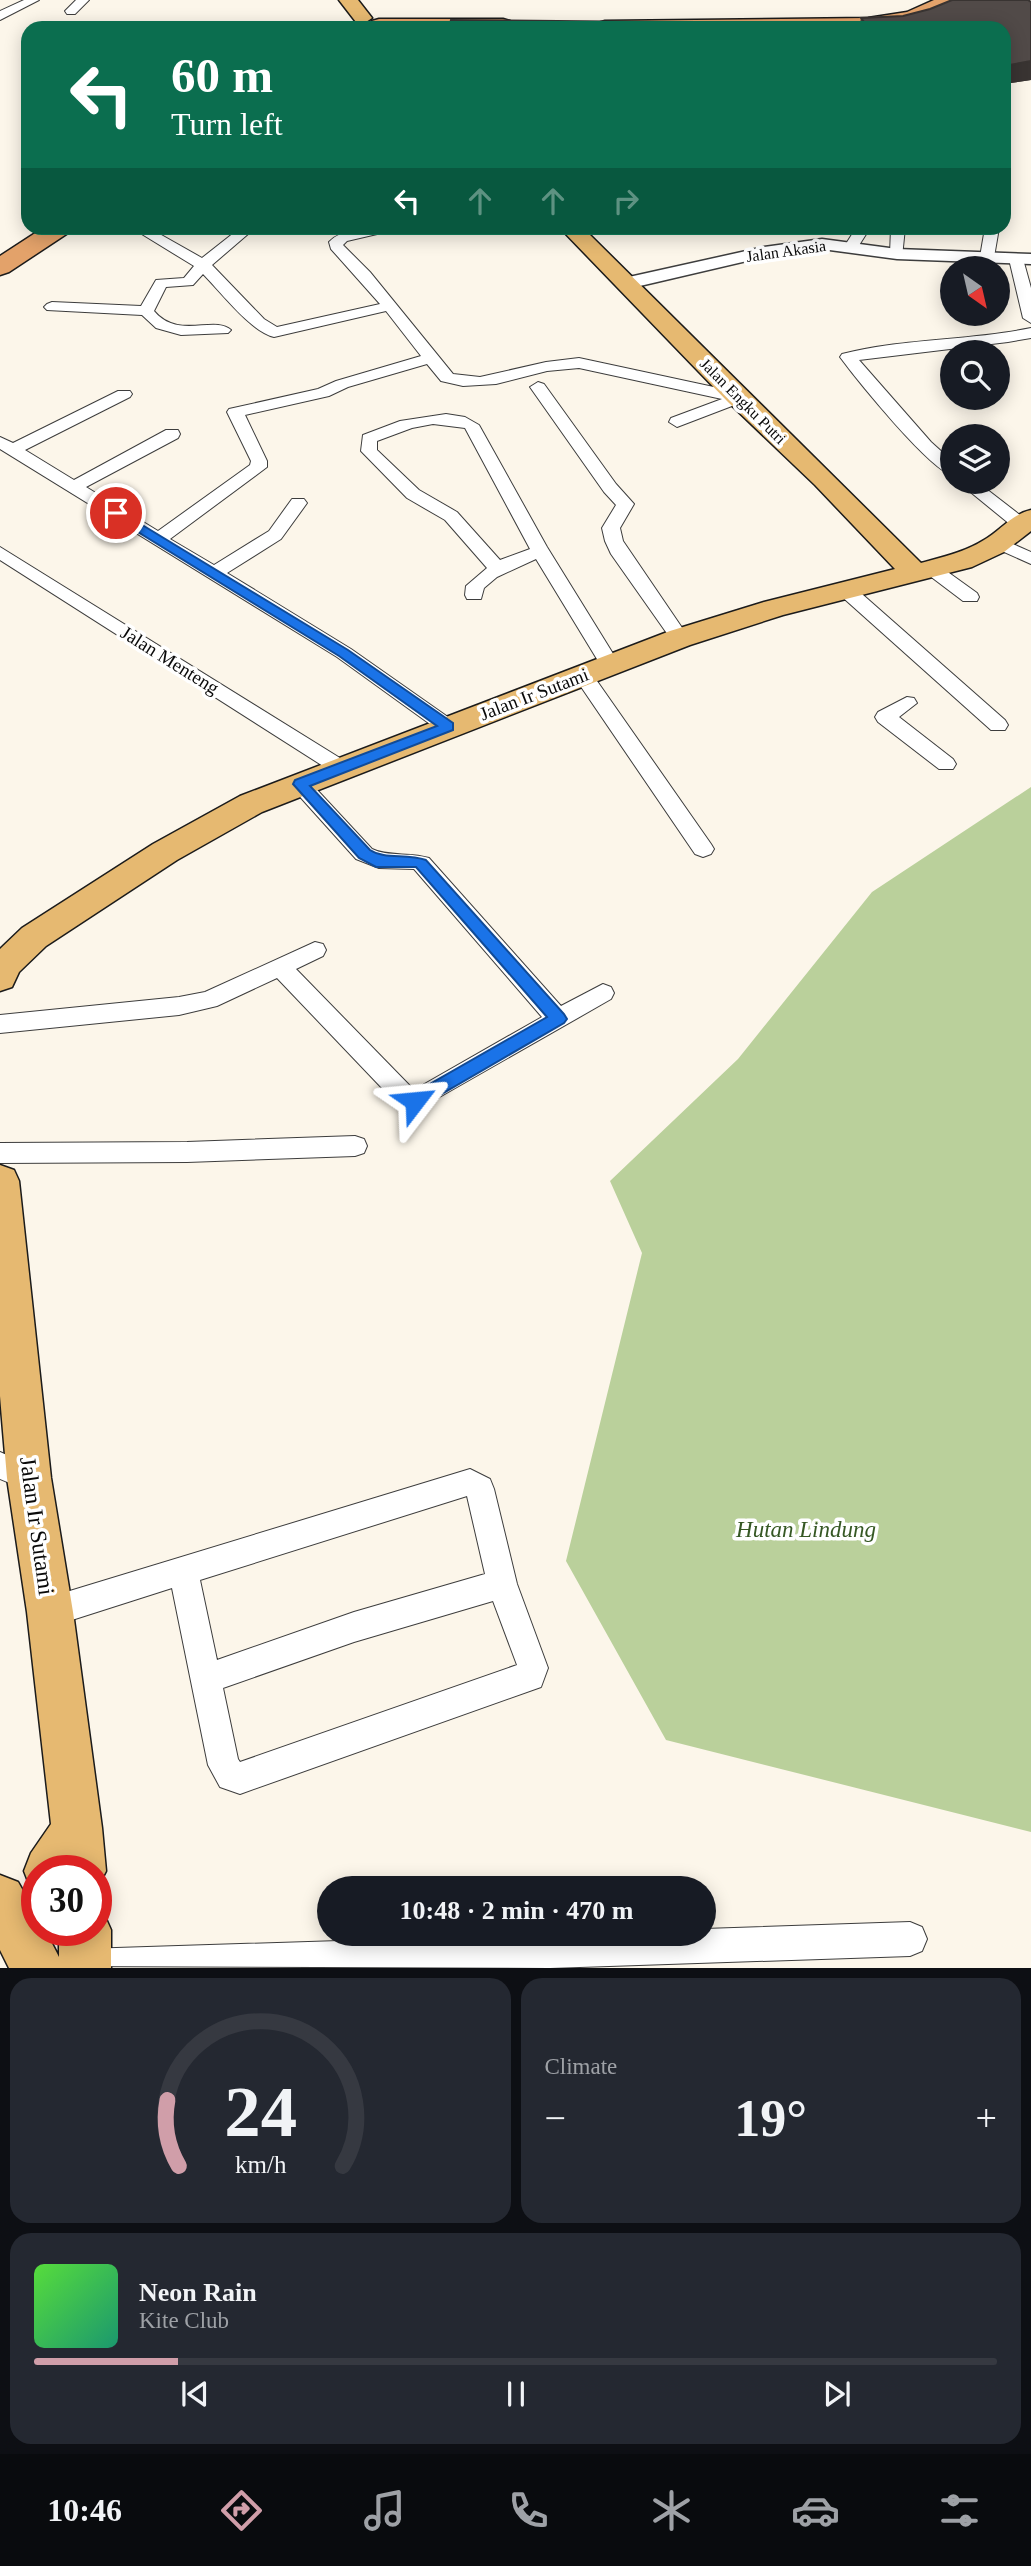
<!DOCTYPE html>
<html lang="en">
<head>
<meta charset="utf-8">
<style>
	:root { --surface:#171b24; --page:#242831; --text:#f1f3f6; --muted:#9ea1a6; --line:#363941; --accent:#d09ea9 }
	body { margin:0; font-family:"Times New Roman",serif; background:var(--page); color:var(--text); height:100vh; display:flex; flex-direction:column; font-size:26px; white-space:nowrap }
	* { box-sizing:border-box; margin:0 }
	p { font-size:23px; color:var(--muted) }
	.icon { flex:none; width:38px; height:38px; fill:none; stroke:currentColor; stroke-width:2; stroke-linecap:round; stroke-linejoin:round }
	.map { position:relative; height:1968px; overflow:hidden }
	.details { display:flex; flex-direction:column; gap:10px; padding:10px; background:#0d0f14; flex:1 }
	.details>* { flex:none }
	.top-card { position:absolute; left:21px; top:21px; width:990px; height:214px; border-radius:21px; box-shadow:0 4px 18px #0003; background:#0b6e4f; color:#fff; overflow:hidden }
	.needle { width:46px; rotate:146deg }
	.tools { position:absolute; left:940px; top:256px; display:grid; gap:14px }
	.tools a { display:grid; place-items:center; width:70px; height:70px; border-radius:50%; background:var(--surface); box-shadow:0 4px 18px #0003; font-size:35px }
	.speed { position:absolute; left:21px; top:1855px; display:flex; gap:14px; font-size:35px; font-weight:700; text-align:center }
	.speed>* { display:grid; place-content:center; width:91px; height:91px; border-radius:50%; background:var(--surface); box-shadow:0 4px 18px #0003; line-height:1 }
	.speed .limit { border:10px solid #d22; background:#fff; color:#111 }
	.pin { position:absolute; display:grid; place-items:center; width:60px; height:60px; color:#fff; margin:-30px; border:4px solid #fff; border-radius:50%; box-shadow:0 2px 7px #0007 }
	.me { position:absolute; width:77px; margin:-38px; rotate:61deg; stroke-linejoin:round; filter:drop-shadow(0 0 5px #0008) }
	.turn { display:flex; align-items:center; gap:24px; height:147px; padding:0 35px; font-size:32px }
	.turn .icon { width:91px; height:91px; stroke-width:2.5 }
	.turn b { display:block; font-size:49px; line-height:60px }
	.lanes { display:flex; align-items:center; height:66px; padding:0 35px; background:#0003; justify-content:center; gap:35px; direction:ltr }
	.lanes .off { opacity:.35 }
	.big { font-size:52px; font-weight:700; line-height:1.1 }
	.details .tile { flex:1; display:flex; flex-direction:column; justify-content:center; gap:10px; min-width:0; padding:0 24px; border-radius:21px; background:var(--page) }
	.details .dial { align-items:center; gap:0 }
	.dial svg { height:182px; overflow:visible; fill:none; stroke:var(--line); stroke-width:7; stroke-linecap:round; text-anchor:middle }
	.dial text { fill:var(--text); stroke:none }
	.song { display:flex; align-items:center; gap:21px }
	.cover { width:84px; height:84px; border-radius:10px; background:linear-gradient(135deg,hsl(110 70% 55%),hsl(160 70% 35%)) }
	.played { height:7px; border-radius:4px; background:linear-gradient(90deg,var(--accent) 15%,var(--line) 15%) }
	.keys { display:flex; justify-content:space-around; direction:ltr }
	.heat { display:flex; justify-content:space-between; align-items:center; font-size:38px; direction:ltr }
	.details .tiles { flex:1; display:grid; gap:10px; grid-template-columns:1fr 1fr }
	.tile:last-child { grid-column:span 2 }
	.trip { position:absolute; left:317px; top:1876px; width:399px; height:70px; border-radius:35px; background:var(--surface); box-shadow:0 4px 18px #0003; font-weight:700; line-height:70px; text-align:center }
	.menu { display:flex; height:112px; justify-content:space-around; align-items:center; background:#090b0e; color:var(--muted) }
	.menu .icon { width:49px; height:49px }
	.menu .selected { color:var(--accent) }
	.menu b { font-size:32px; color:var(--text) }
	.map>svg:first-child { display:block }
	.forest { fill:#bad09b }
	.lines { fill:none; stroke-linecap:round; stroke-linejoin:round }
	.minor-casing { stroke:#3d3d3d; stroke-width:2 }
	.tertiary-casing { stroke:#3d3d3d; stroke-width:3 }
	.primary-casing { stroke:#1b1b1b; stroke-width:3 }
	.trunk-casing { stroke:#1b1b1b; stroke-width:3 }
	.minor { fill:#fff; fill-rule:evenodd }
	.tertiary { fill:#fff; fill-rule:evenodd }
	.primary { fill:#e6b971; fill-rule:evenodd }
	.trunk { fill:#e3a26a; fill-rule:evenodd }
	.wall { fill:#46403e }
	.shaded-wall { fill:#393432 }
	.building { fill:#514a48; stroke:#393432; stroke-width:2 }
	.route { fill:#1a73e8; stroke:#114b97; stroke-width:2 }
	.labels { text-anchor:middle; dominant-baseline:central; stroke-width:7; stroke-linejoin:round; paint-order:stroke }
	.far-street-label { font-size:16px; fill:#0a0a0a; stroke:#fff }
	.street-label { font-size:19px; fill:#0a0a0a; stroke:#fff }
	.near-street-label { font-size:23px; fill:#0a0a0a; stroke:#fff }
	.near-park-label { font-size:23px; font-style:italic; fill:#365824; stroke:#fff }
</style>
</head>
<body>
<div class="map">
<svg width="1031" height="1968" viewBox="0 0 1031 1968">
	<rect width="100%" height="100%" fill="#fcf6ea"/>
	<path class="forest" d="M 1031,787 L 1031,1832 L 666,1740 L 566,1561 L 642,1253 L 610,1181 L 738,1059 L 872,892 Z"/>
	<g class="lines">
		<g class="minor-casing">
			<path id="minor" d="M 24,0 L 39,0 L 0,20 L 0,11 Z
				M 76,0 L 89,0 L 75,14 L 67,14 L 65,11 Z
				M 132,228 L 149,228 L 202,258 L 240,228 L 255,228 L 212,265 L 264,319 L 277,327 L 380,304 L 331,249 L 329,242 C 343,227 372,228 392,228 L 390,231 L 347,241 L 343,245 L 370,272 L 453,374 L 480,377 L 546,362 L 579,358 L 737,392 L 747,398 L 745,401 L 677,427 L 669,422 L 671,418 L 722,399 L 579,368 L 547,371 L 496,384 L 463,386 L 441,381 L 427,364 L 348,387 L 329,396 L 245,415 L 267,461 L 267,467 L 170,539 L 214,565 L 269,531 L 292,499 L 304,499 L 307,503 L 281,539 L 227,573 L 351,649 L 455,722 L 458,727 L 455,732 L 441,732 L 337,657 L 0,449 L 0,437 L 13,443 L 118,391 L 130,391 L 132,394 L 130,397 L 25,450 L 74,480 L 166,430 L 178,430 L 180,434 L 178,438 L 86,487 L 158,531 L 250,465 L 251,461 L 227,412 L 229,409 L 318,389 L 336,381 L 421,356 L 386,311 L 274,337 C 250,331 221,292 203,274 L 193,285 L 166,287 L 154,311 C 178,340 214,315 231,330 L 228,333 L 181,335 L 156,328 L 142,315 L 47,310 L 44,307 L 47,304 L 52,302 L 141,306 L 156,280 L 184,278 L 194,266 Z
				M 856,228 L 870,228 L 856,250 L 846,250 L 844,247 Z
				M 891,228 L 905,228 L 902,257 L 892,257 L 890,254 Z
				M 985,228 L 999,228 L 994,257 L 987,261 L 980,257 Z
				M 1016,255 L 1023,259 L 1031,288 L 1031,323 L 1023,318 L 1009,259 Z
				M 1031,328 L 1031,338 L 1008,342 L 859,360 L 931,442 L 952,461 L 952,475 C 929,469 857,380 840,357 L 842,354 C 904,338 969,341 1031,328 Z
				M 538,382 L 544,384 L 616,484 L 634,504 L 620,528 L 623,541 L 689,638 L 687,642 L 673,642 L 611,554 L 605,541 L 602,528 L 616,505 L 604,492 L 530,387 Z
				M 446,414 L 465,417 L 479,425 L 547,547 L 620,665 L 617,669 L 603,669 L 536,559 L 497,577 L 484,588 L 481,599 L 467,599 L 465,595 L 466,586 L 487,568 L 445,520 L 407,498 L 361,451 L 363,435 L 400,421 ZM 433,424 L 465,428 L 530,549 L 500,560 L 457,512 L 419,490 L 377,450 L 377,441 L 412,428 Z
				M 957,481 L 976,481 L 1029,522 L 1031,527 L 1023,531 L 1017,530 Z
				M 999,538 L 1031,552 L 1031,564 L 993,547 L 990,543 L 993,539 Z
				M 0,547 L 348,763 L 351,768 L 348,773 L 334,773 L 0,560 Z
				M 932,563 L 938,565 L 977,593 L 979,597 L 977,601 L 963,601 L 926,573 L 923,569 L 926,565 Z
				M 847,585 L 854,587 L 1005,720 L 1008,725 L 1005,730 L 991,730 L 840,595 L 838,591 L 840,587 Z
				M 583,669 L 590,671 L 711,844 L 714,849 L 711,854 L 703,857 L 695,854 L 573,675 L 576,671 Z
				M 907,697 L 914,698 L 917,703 L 899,717 L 953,759 L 956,764 L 953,769 L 939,769 L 878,722 L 875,717 L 878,712 Z
				M 300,777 L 307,779 L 372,849 C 388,857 410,852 429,858 L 561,1006 L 603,984 L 611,987 L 614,993 L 611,999 L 415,1111 L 400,1107 L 277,978 L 217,1006 L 179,1015 L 0,1033 L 0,1015 L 179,997 L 205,992 L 315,942 L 323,944 L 326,950 L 323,956 L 296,969 L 414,1090 L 542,1017 L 414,869 L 379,868 L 356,859 L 293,789 L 290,784 L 293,779 Z
				M 355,1136 L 364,1139 L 367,1146 L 364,1153 L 355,1156 L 187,1162 L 0,1163 L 0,1143 L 187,1142 Z
				M 0,1452 L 39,1469 L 43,1478 L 39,1487 L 29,1491 L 0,1479 Z
				M 470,1469 L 490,1479 L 494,1489 L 517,1584 L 548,1668 L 541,1687 L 240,1794 L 220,1787 L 208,1765 L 172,1588 L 50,1627 L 39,1623 L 35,1612 L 39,1601 L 50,1597 ZM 467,1496 L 485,1574 L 354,1612 L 217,1660 L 200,1580 ZM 493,1601 L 517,1665 L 240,1762 L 238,1759 L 223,1688 L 354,1642 Z
				M 910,1922 L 922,1927 L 927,1939 L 922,1951 L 910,1956 L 550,1968 L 68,1966 L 73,1954 L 85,1949 L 559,1934 L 704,1934 L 704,1929 Z"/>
		</g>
		<g class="tertiary-casing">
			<path id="tertiary" d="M 822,239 L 897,249 L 1031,254 L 1031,264 L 897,259 L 822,249 L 764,257 L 627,289 L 618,283 L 620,279 L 764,247 Z"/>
		</g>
		<g class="primary-casing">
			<path id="primary" d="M 339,0 L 358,0 L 372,18 L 363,24 L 356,22 Z
				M 560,228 L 583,228 L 921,563 C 943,557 965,552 984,540 C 1000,531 1012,514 1031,510 L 1031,531 L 1004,552 L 972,567 L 783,615 L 690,645 L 262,812 L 177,860 L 46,946 L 19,972 L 12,987 L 0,991 L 0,949 L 22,928 L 153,844 L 240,796 L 670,631 L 764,602 L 895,569 L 815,485 L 728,402 Z
				M 0,1165 L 14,1170 L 19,1181 L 51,1478 L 73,1612 L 102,1828 L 106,1871 L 96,1890 L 96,1871 L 37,1871 L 37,1891 L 31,1889 L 24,1871 L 31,1853 L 51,1824 L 27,1612 L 7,1478 L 0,1396 Z
				M 0,1875 L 18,1882 L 37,1915 L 37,1930 L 45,1930 L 59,1957 L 59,1930 L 96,1930 L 96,1909 L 103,1912 L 111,1930 L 111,1968 L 9,1968 L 0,1950 Z"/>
		</g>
		<g class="trunk-casing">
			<path id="trunk" d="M 934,0 L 956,0 L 937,16 L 887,28 L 595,27 L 598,23 L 605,21 L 868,18 L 907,12 Z
				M 379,19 L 503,19 L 510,21 L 513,25 L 511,28 L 371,28 L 369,25 L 372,21 Z
				M 43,228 L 71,228 L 68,233 L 9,272 L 0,275 L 0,256 Z"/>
		</g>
		<use href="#minor" class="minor"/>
		<use href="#tertiary" class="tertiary"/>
		<use href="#primary" class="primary"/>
		<use href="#trunk" class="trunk"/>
	</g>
	<path class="wall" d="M 1031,2 L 1031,80 L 1004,84 L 1004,28 L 859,28 L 861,18 L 903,16 L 930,9 Z"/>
	<path class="shaded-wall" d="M 1031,61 L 1031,80 L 1004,84 L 1004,66 Z"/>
	<path class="building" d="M 952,0 L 1028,0 L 1031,2 L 1031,61 L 1004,66 L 1004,28 L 869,28 L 861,18 L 903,16 L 930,9 Z
		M 451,20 L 657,22 L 655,28 L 449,28 Z"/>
	<path class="route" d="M 116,509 L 348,650 L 453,723 L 453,730 L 310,786 L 370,850 C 385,860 406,853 426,860 L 564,1014 L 567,1019 L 564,1023 L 421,1106 L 409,1106 L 407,1101 L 409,1096 L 547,1017 L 416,867 L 376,867 L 359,858 L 293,784 L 295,780 L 437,726 L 339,656 L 112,516 L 110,513 Z"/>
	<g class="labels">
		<g class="far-street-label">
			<text transform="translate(786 251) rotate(-8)">Jalan Akasia</text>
			<text transform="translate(743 401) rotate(45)">Jalan Engku Putri</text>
		</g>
		<g class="street-label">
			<text transform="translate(170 660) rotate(32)">Jalan Menteng</text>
			<text transform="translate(534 694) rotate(-21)">Jalan Ir Sutami</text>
		</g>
		<g class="near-street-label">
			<text transform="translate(37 1526) rotate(82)">Jalan Ir Sutami</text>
		</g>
		<g class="near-park-label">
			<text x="806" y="1529">Hutan Lindung</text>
		</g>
	</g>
</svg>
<div class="tools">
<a><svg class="needle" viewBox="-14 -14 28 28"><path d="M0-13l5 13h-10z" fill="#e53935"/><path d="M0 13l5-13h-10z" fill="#9ea1a6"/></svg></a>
<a><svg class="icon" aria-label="search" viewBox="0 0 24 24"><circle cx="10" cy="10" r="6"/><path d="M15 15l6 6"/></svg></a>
<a><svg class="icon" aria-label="layers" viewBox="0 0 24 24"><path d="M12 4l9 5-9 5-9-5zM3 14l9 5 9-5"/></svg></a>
</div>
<div class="speed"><div class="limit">30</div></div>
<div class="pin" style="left:116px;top:513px;background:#d93025"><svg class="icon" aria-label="arrive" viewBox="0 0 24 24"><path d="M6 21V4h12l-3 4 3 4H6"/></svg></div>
<svg class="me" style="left:415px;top:1101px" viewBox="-20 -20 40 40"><path d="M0-17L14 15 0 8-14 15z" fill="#1a73e8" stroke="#fff" stroke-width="4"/></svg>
<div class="trip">10:48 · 2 min · 470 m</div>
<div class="top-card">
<div class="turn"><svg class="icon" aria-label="left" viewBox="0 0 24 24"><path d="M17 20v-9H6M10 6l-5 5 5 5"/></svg><div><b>60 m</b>Turn left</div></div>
<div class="lanes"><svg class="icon" aria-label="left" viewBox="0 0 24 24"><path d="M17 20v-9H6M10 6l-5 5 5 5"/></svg><svg class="icon off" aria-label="ahead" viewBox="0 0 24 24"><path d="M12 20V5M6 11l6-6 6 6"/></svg><svg class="icon off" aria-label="ahead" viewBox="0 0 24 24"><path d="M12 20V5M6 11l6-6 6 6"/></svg><svg class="icon off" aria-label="right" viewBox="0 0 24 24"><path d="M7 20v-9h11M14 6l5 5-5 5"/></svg></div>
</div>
</div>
<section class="details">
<div class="tiles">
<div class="tile dial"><svg viewBox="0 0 100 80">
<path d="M14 69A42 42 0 1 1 86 69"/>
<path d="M14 69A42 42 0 0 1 9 40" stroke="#d09ea9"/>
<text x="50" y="56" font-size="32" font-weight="700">24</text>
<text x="50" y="72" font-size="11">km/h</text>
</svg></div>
<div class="tile"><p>Climate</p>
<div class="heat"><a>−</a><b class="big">19°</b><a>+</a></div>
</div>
<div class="tile">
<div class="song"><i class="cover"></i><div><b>Neon Rain</b><p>Kite Club</p></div></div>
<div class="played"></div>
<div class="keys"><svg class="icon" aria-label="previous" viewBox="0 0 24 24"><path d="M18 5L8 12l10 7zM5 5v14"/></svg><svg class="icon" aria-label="pause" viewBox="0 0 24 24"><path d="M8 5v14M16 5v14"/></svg><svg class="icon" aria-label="next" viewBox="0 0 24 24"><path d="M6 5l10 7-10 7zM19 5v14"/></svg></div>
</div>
</div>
</section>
<nav class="menu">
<b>10:46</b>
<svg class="icon selected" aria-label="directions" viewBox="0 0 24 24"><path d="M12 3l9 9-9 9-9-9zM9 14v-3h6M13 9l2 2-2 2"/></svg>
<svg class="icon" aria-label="music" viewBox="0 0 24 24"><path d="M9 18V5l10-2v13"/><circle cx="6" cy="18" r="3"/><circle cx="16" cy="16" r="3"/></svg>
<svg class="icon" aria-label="phone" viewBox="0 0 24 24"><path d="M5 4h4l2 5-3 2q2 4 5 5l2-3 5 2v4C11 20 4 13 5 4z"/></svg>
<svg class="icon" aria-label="climate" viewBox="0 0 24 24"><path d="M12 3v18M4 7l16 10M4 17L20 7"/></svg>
<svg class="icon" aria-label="car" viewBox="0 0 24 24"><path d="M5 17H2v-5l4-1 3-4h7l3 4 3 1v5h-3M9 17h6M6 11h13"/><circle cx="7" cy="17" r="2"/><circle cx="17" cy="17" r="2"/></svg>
<svg class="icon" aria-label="filters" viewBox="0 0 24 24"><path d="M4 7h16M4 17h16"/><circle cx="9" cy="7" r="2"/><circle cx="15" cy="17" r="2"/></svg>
</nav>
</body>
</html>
